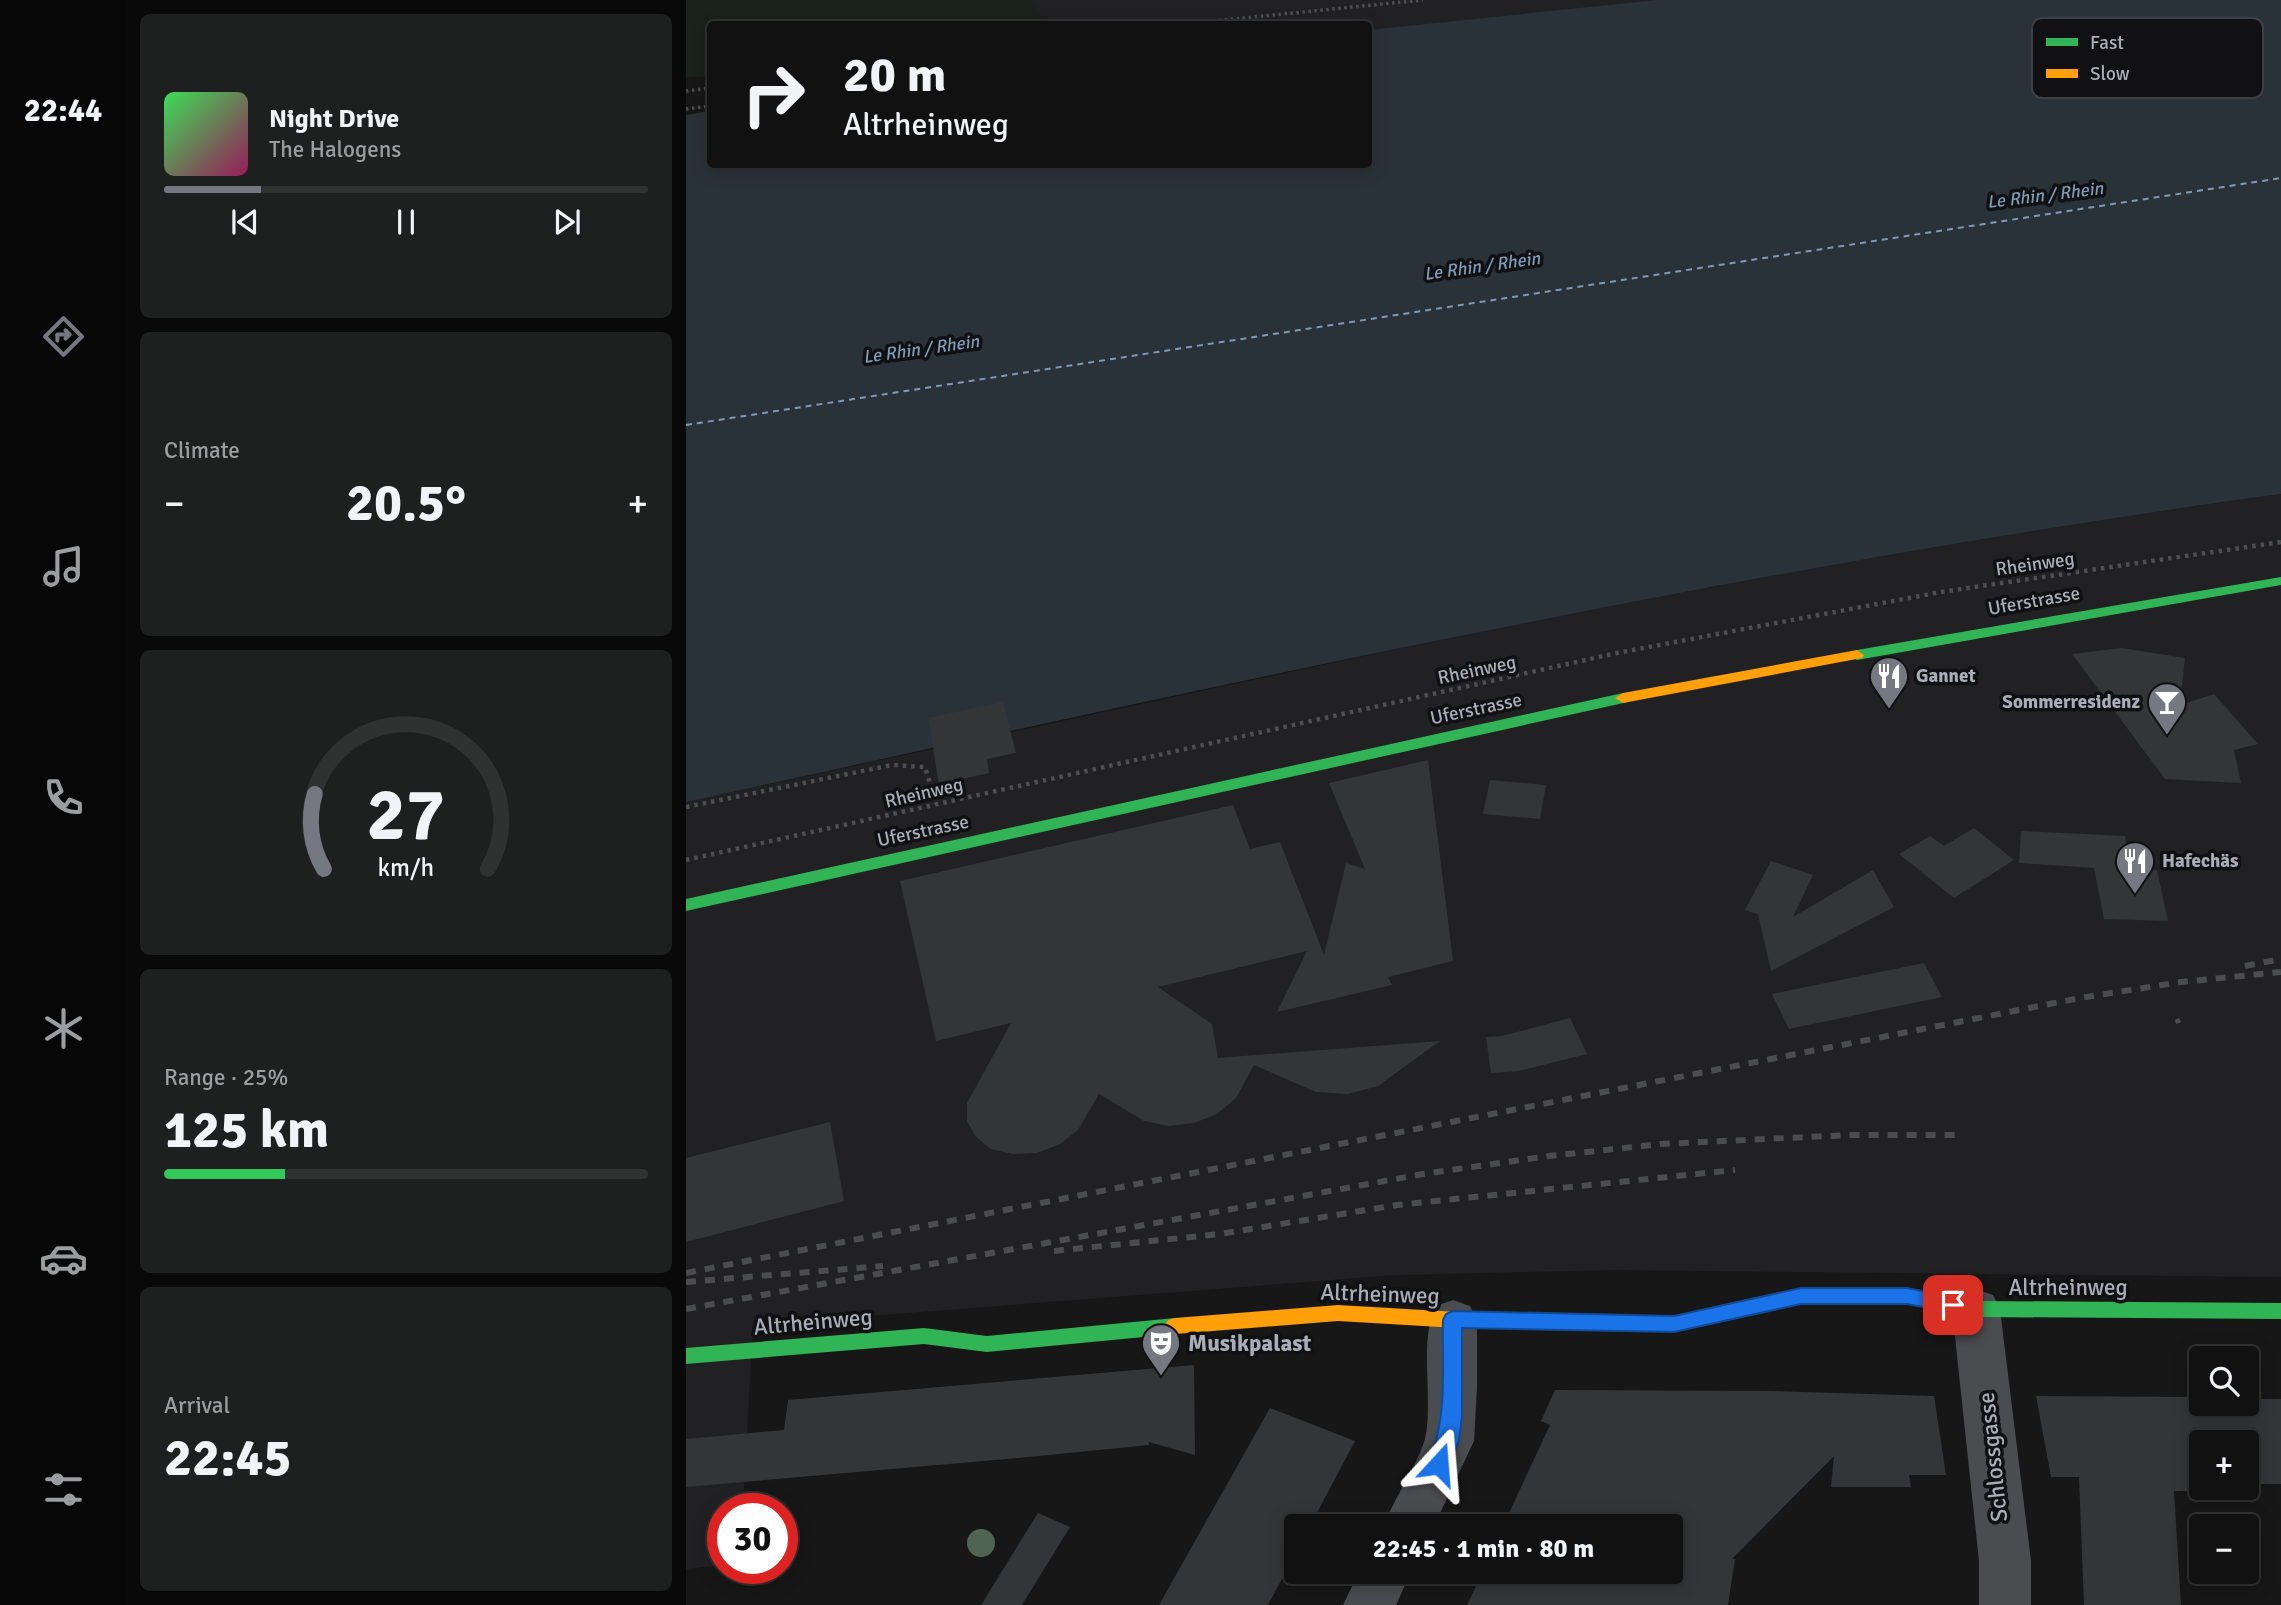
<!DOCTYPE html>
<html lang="en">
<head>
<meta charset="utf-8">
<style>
	:root { --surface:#111; --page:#1e1f1f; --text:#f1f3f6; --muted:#9c9d9f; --line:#303131; --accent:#757880 }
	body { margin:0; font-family:Signika,sans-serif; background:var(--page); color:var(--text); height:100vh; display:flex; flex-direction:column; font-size:26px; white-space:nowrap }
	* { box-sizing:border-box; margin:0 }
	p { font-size:23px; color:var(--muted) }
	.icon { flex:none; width:38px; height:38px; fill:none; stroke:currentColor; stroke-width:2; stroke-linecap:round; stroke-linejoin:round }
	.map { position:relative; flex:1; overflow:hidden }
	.drawer { display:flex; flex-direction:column; gap:14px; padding:14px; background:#090909; width:560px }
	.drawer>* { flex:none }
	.guide { position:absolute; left:21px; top:21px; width:665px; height:147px; border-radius:7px; box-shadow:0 4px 18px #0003,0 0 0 2px var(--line); background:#111; color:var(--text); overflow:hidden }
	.controls { position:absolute; left:1503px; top:1346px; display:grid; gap:14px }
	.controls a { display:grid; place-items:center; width:70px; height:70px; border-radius:7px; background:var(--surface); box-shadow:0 4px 18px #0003,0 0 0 2px var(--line); font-size:35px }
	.speed { position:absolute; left:21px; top:1493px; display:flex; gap:14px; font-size:35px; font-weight:700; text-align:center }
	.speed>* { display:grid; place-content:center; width:91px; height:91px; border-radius:50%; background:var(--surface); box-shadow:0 4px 18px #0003,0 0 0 2px var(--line); line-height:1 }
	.speed .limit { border:10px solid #d22; background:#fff; color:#111 }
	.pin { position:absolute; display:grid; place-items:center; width:60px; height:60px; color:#fff; margin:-30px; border-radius:14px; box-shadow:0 4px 10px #0006 }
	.me { position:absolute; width:77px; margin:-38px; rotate:19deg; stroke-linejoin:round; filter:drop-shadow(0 0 5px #0008) }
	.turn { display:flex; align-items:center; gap:24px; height:147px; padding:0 21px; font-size:32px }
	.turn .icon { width:91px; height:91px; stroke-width:2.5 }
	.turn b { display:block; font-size:49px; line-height:60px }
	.big { font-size:52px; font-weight:700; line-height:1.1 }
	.drawer .card { flex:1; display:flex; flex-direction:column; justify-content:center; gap:10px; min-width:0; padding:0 24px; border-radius:10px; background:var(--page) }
	.drawer .dial { align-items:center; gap:0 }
	.dial svg { height:182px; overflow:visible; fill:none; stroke:var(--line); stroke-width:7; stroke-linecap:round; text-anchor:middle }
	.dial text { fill:var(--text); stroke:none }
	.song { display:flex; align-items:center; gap:21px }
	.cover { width:84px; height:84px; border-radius:10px; background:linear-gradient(135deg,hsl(130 70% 55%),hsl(330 70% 35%)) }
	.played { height:7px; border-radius:4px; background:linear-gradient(90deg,var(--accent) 20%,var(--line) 20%) }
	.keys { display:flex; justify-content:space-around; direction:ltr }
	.heat { display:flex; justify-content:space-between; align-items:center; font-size:38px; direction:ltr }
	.charge { height:10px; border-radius:5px; background:linear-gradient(90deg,#34c759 25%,var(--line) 0) }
	.trip { position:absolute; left:598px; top:1514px; width:399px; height:70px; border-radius:7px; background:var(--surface); box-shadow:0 4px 18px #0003,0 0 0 2px var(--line); font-weight:700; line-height:70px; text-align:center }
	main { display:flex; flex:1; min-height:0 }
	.tabs { display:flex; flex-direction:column; width:126px; justify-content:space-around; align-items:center; background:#070707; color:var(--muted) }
	.tabs .icon { width:49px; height:49px }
	.tabs .on { color:var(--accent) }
	.tabs b { font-size:32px; color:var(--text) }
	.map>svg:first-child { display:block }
	.built { fill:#212124 }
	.green { fill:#1b211c }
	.water { fill:#2a3239 }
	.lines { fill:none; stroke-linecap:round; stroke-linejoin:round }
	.ferry { stroke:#7e9ab4; stroke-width:2; stroke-dasharray:6 5; stroke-linecap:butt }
	.building { fill:#343537 }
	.path-far2 { stroke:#4d4e52; stroke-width:3.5; stroke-dasharray:2.5 3.5; stroke-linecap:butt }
	.path-far1 { stroke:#4d4e52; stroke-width:4.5; stroke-dasharray:3.5 5; stroke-linecap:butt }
	.path { stroke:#4d4e52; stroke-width:5; stroke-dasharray:4.5 6; stroke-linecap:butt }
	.street { fill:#4b4c50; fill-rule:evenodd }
	.fast { fill:#30b455; fill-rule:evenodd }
	.slow { fill:#ff9f0a; fill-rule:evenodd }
	.rail { stroke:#4b4c4f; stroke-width:6; stroke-dasharray:10 9; stroke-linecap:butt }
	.tree { fill:#506551 }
	.route { fill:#1a73e8; stroke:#114b97; stroke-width:2 }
	.labels { text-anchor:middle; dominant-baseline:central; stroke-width:7; stroke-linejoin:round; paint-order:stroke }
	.far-water-label { font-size:18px; font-style:italic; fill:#7e9ab4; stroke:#111113 }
	.street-label { font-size:19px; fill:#a8adb8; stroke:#111113 }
	.poi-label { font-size:19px; font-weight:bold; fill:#a8adb8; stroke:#111113; text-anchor:start }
	.near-street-label { font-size:23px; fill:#a8adb8; stroke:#111113 }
	.near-poi-label { font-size:23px; font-weight:bold; fill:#a8adb8; stroke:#111113; text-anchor:start }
	.key { fill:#111113; stroke:#3e4045; stroke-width:2 }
	.key-label { font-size:19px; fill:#a8adb8 }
</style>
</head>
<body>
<main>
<nav class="tabs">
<b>22:44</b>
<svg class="icon on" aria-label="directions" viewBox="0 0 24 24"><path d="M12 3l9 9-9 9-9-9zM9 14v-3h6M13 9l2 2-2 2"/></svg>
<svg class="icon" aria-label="music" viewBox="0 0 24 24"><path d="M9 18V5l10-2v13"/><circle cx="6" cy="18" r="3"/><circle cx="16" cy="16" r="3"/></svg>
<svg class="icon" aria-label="phone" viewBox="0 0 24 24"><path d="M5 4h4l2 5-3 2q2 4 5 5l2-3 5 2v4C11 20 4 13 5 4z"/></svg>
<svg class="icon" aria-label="climate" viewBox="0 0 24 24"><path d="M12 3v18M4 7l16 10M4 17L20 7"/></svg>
<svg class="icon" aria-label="car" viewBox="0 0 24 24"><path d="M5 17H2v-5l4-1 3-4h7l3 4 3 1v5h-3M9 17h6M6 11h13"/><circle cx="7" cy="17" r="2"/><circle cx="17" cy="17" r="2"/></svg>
<svg class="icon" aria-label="filters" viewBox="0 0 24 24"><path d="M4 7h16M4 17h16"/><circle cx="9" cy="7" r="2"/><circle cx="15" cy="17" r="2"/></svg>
</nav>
<section class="drawer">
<div class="card">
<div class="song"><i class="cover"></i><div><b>Night Drive</b><p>The Halogens</p></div></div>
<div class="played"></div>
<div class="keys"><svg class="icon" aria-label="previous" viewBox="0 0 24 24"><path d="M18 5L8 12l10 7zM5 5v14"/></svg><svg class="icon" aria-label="pause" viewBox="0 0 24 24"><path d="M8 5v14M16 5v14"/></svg><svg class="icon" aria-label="next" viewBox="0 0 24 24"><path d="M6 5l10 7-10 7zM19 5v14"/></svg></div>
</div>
<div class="card"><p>Climate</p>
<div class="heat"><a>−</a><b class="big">20.5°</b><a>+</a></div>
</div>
<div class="card dial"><svg viewBox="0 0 100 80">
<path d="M14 69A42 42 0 1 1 86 69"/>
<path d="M14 69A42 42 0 0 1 10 36" stroke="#757880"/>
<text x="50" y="56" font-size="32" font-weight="700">27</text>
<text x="50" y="72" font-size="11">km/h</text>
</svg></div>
<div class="card"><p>Range · 25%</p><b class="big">125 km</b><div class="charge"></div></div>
<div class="card"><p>Arrival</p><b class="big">22:45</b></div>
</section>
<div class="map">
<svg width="1595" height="1605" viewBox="0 0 1595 1605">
	<rect width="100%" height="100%" fill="#171717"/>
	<path class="built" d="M 232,0 L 1003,0 L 683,32 L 682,24 L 219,24 Z
		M 1595,494 L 1595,1277 L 929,1270 L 711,1275 L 67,1325 L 57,1508 L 37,1508 L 37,1565 L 0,1569 L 0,802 L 808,628 L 1142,565 L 1399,522 Z"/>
	<path class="green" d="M 0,0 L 346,0 L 356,19 L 354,24 L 24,24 L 24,77 L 0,77 Z"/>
	<path class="water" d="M 971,0 L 1595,0 L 1595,494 C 1058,567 529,686 0,802 L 0,115 L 24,111 L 24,164 L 682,164 L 683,30 Z"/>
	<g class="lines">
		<path class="ferry" d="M 0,425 L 1595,178"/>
	</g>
	<path class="building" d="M 1436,648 L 1499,658 L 1494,705 L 1528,694 L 1572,744 L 1548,750 L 1555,783 L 1479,779 L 1386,654 Z
		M 317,702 L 330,753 L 301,759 L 303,773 L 253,784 L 242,718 Z
		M 742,760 L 767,961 L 702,977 L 706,985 L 591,1012 L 621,951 L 472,987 L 526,1024 L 532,1058 L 754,1041 L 692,1086 L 662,1094 L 630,1092 L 568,1065 L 550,1098 L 531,1114 L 508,1123 L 482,1126 L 458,1121 L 413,1094 L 392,1130 L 374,1144 L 351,1153 L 327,1154 L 305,1149 L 290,1137 L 281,1121 L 281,1103 L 325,1023 L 250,1041 L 214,881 L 547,805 L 564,849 L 594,842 L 638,955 L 660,863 L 679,869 L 643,783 Z
		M 804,780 L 860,785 L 854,819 L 797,814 Z
		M 1288,828 L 1328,860 L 1268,898 L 1213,854 L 1244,836 L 1258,846 Z
		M 1335,831 L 1439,836 L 1445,870 L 1471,870 L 1482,921 L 1418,919 L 1408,868 L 1333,863 Z
		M 1085,861 L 1127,875 L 1107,917 L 1187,870 L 1208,907 L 1085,971 L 1072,914 L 1059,910 Z
		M 1238,963 L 1256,997 L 1103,1029 L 1086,994 Z
		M 884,1018 L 901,1054 L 833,1071 L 805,1073 L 800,1037 L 816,1036 Z
		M 144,1122 L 158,1201 L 0,1242 L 0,1158 Z
		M 508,1365 L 509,1455 L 463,1442 L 463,1445 L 332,1458 L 0,1487 L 0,1439 L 98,1430 L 102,1400 Z
		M 869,1390 L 1084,1391 L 1248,1396 L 1260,1475 L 1223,1475 L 1225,1487 L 1145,1487 L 1148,1456 L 1046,1559 L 1049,1559 L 1042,1605 L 781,1605 L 797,1572 L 985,1572 L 985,1526 L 817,1526 L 864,1425 L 855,1421 Z
		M 1350,1396 L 1501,1397 L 1516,1398 L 1516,1404 L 1561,1404 L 1561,1399 L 1595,1399 L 1595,1484 L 1561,1484 L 1561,1442 L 1516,1442 L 1516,1488 L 1530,1488 L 1531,1491 L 1488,1491 L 1495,1605 L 1398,1605 L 1393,1477 L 1365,1477 Z
		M 584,1408 L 669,1441 L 624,1526 L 611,1526 L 611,1551 L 582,1605 L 473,1605 Z
		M 352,1513 L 384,1527 L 336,1605 L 295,1605 Z"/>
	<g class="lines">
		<path class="path-far2" d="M 497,24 L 737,0
			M 0,91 L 24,88
			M 0,109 L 24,106"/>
		<path class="path-far1" d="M 0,807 L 206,765 L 239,767 L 250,804
			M 0,860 L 931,653 L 1255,592 L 1595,542"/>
		<path class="path" d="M 1491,1019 L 1493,1024"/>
		<path class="street" d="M 1290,1289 L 1307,1295 L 1314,1309 L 1345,1561 L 1345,1605 L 1293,1605 L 1293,1561 L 1266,1309 L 1273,1295 Z
			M 767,1300 L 784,1306 L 791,1320 L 791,1388 L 788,1441 L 748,1526 L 697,1526 C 707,1502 733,1461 739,1439 C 748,1397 732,1342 750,1306 Z
			M 673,1572 L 725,1572 L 710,1605 L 657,1605 Z"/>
		<path class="fast" d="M 1595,577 L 1595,585 L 1171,660 L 1164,655 L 1171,650 Z
			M 937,693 L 945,698 L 942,702 L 0,911 L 0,899 Z
			M 1115,1288 L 1221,1288 L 1290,1301 L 1595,1303 L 1595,1319 L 1290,1317 L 1221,1304 L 1115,1304 L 988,1332 L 771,1328 L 764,1326 L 761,1320 L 764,1314 L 771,1312 L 988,1316 Z
			M 489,1318 L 496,1320 L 499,1326 L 496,1332 L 489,1334 L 301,1352 L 238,1344 L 0,1364 L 0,1348 L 238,1328 L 301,1336 Z"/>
		<path class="slow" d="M 1171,650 L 1178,655 L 1176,658 L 937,703 L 929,698 L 937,693 Z
			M 652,1305 L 771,1312 L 778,1314 L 781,1320 L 778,1326 L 771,1328 L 652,1321 L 489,1334 L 482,1332 L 479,1326 L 482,1320 L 489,1318 Z"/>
		<path class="rail" d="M 1559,966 L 1595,959
			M 368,1251 L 534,1234 L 711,1205 L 1049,1170
			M 0,1273 L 1394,998 L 1495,982 L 1595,972
			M 0,1282 L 197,1266
			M 0,1309 L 737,1174 L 863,1156 L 975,1144 L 1163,1135 L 1269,1135"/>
	</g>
	<circle class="tree" cx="295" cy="1543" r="14"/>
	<path class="route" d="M 1115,1288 L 1221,1288 L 1267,1297 L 1274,1299 L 1277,1305 L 1274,1311 L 1267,1313 L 1221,1304 L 1115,1304 L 988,1332 L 776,1328 L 776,1415 L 773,1441 L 760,1471 L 753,1474 L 745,1471 L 742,1464 C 762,1419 756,1368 757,1320 L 760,1314 L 767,1311 L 988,1316 Z"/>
	<defs>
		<g id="restaurant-pin" transform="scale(2.0125)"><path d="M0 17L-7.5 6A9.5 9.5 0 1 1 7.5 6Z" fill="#757880" stroke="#111113"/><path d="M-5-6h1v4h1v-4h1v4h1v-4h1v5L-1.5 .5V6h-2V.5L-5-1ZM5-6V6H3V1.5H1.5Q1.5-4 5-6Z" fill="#fff"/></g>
		<g id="bar-pin" transform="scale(2.0125)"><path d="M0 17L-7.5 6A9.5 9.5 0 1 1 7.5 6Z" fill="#757880" stroke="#111113"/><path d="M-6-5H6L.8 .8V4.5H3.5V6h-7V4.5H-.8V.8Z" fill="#fff"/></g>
		<g id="theatre-pin" transform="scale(2.0125)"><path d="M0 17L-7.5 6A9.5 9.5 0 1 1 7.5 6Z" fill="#757880" stroke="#111113"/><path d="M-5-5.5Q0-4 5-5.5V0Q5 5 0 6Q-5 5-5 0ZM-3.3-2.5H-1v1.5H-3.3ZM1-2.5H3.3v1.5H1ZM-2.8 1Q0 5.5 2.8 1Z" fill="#fff"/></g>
	</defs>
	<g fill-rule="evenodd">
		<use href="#restaurant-pin" x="1203" y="676"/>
		<use href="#bar-pin" x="1481" y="702"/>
		<use href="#restaurant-pin" x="1449" y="861"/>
		<use href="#theatre-pin" x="475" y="1343"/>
	</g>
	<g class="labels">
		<g class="far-water-label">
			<text transform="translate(1359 195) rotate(-7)">Le Rhin / Rhein</text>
			<text transform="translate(796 266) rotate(-8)">Le Rhin / Rhein</text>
			<text transform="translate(235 349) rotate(-8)">Le Rhin / Rhein</text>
		</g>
		<g class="street-label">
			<text transform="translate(1349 564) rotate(-8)">Rheinweg</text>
			<text transform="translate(1348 601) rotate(-10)">Uferstrasse</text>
			<text transform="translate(791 670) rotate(-12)">Rheinweg</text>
			<text transform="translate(790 709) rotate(-12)">Uferstrasse</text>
			<text transform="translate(238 793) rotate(-13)">Rheinweg</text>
			<text transform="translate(237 831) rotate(-12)">Uferstrasse</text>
		</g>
		<g class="poi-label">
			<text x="1230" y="676">Gannet</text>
			<text x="1454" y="702" text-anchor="end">Sommerresidenz</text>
			<text x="1476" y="861">Hafechäs</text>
		</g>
		<g class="near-street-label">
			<text x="1382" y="1287">Altrheinweg</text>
			<text transform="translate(694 1294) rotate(2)">Altrheinweg</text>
			<text transform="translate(127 1322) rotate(-5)">Altrheinweg</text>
			<text transform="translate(1307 1457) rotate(-96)">Schlossgasse</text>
		</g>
		<g class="near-poi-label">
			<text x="502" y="1343">Musikpalast</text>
		</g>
	</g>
	<rect x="1346" y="18" width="231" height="80" rx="10" class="key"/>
	<rect x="1360" y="38" width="32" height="8" fill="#30b455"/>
	<rect x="1360" y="69" width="32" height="9" fill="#ff9f0a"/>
	<g class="key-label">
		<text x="1404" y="49">Fast</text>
		<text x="1404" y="80">Slow</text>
	</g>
</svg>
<div class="controls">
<a><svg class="icon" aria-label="search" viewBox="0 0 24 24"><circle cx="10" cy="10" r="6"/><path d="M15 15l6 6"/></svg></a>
<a>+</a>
<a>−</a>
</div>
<div class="speed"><div class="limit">30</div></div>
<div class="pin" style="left:1267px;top:1305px;background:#d93025"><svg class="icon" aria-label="arrive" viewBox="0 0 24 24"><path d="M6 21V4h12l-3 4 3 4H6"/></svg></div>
<svg class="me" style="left:753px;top:1464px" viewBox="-20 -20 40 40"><path d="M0-17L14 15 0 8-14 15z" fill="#1a73e8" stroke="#fff" stroke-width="4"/></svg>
<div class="trip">22:45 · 1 min · 80 m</div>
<div class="guide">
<div class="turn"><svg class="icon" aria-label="right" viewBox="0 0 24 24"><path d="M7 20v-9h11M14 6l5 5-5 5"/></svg><div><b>20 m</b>Altrheinweg</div></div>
</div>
</div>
</main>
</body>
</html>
